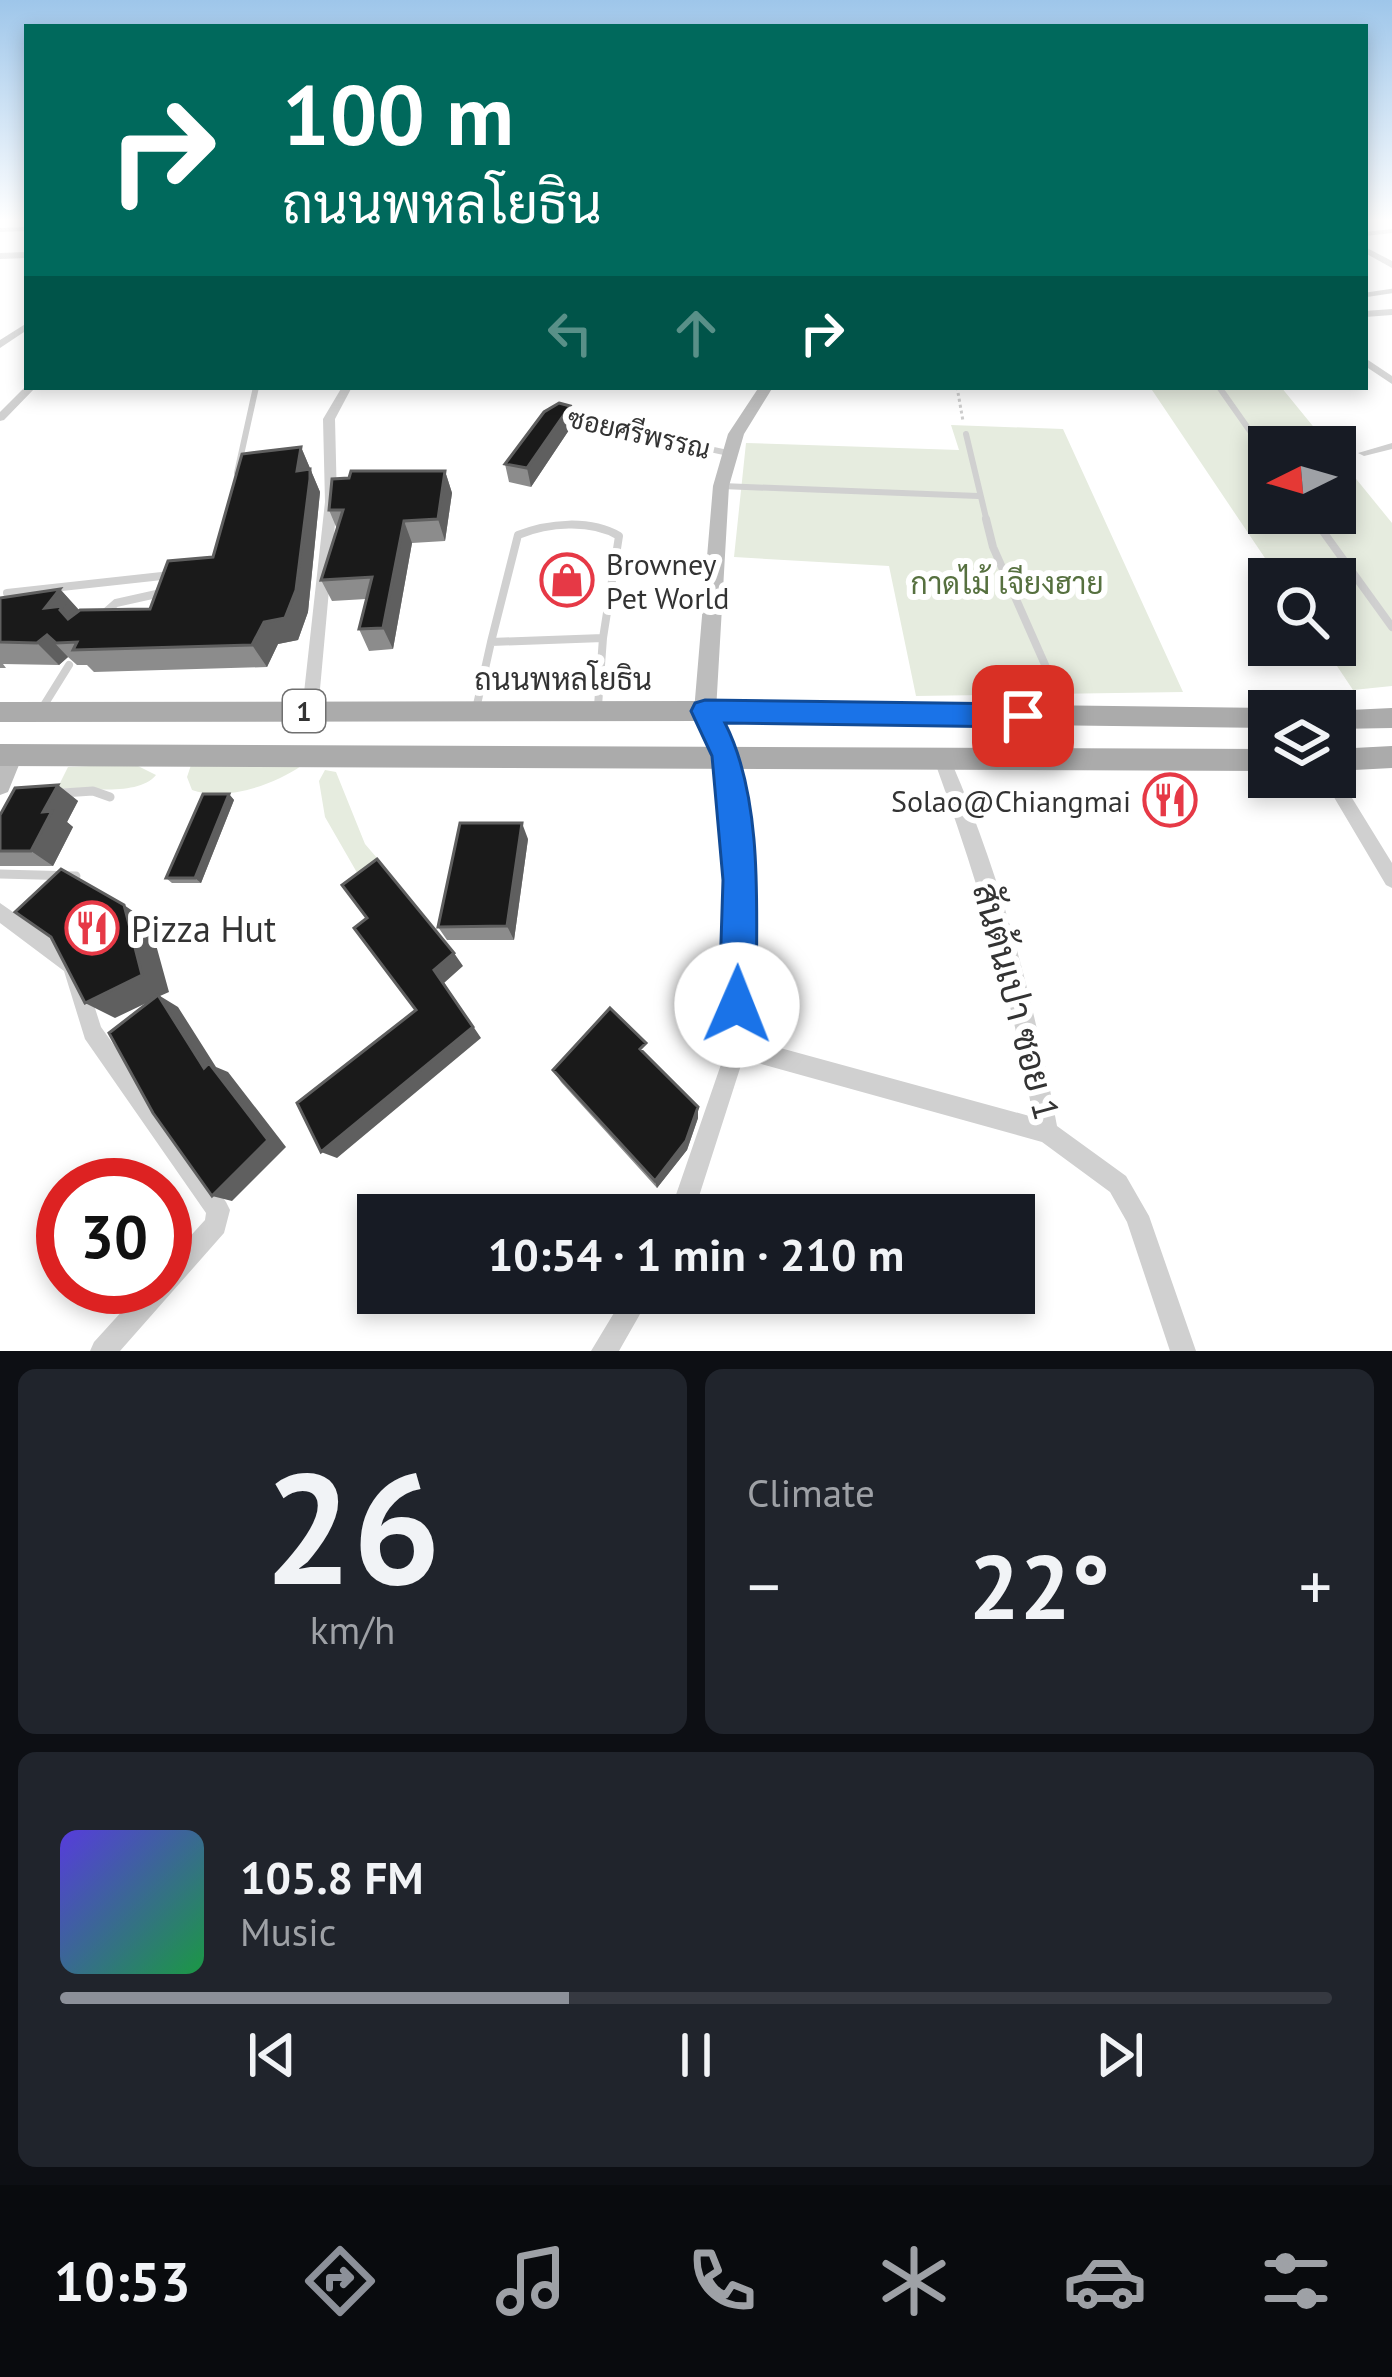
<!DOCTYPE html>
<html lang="en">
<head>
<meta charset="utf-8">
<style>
	:root { --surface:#171b24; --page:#20242c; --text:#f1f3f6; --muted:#9ea1a6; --line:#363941; --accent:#8c9099 }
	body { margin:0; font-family:"PT Sans",Sarabun,sans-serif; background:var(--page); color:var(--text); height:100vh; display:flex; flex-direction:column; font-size:45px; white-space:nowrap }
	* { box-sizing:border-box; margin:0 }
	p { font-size:39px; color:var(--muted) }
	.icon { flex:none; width:66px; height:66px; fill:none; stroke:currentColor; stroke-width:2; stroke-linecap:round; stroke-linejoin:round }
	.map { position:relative; height:1351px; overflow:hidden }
	.drawer { display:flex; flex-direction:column; gap:18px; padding:18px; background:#0d0f14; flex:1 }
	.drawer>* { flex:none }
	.banner { position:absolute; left:24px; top:24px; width:1344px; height:366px; border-radius:0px; box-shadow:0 6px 18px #0003; background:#00695c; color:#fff; overflow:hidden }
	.needle { width:78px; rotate:265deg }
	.controls { position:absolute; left:1248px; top:426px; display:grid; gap:24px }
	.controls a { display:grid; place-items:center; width:108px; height:108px; border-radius:0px; background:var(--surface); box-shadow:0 6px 18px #0003; font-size:60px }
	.speed { position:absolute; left:36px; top:1158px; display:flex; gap:24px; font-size:60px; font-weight:700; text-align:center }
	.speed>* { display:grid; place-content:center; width:156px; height:156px; border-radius:50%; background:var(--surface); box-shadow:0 6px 18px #0003; line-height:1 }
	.speed .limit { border:18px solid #d22; background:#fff; color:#111 }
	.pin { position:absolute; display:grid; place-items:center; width:102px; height:102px; color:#fff; margin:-51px; border-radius:24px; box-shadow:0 6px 18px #0006 }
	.me { position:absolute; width:132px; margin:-66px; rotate:1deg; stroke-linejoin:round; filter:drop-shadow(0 0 9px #0008) }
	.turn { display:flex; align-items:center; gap:42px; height:252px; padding:0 60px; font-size:54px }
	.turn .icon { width:156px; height:156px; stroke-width:2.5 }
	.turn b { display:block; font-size:84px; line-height:102px }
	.lanes { display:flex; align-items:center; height:114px; padding:0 60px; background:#0003; justify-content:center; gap:60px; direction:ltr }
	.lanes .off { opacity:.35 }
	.big { font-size:90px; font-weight:600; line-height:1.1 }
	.drawer .tile { flex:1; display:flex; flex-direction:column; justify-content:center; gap:18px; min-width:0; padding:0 42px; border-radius:18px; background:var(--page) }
	.drawer .dial { align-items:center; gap:0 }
	.dial b { font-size:156px; line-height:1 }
	.song { display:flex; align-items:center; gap:36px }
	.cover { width:144px; height:144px; border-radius:18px; background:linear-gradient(135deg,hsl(250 70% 55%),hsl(140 70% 35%)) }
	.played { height:12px; border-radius:6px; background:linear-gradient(90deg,var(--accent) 40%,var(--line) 40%) }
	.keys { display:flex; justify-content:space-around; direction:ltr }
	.heat { display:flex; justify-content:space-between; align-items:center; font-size:66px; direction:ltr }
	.drawer .tiles { flex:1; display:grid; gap:18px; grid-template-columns:1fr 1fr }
	.tile:last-child { grid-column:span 2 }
	.trip { position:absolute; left:357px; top:1194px; width:678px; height:120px; border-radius:0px; background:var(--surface); box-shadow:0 6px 18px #0003; font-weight:600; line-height:120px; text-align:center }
	.tab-bar { display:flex; height:192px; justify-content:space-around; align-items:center; background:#090b0e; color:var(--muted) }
	.tab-bar .icon { width:84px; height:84px }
	.tab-bar .current { color:var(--accent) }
	.tab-bar b { font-size:54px; color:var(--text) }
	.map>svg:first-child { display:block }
	.green { fill:#e6ecdf }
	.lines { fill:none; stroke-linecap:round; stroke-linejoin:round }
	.path { stroke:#cdcdcd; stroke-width:3; stroke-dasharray:3 3; stroke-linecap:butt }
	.lane-far3 { stroke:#d0d0d0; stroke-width:4.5 }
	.lane-far2 { stroke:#d0d0d0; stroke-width:6 }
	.lane-far1 { stroke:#d0d0d0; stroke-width:8 }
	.lane { stroke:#d0d0d0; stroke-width:9 }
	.street { fill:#d0d0d0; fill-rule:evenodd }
	.secondary { fill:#bdbdbd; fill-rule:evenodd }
	.primary { fill:#ababab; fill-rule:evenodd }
	.wall { fill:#8c8c8c }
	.shaded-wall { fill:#5f5f5f }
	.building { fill:#1a1a1a; stroke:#5f5f5f; stroke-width:3 }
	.route { fill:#1a73e8; stroke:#114b97; stroke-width:3 }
	.labels { text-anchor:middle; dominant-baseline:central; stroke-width:12; stroke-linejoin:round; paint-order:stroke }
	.far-street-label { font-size:27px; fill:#333; stroke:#fff }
	.shield { fill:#fff; stroke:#707070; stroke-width:3 }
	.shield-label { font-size:27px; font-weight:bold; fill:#333 }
	.poi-label { font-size:30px; fill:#333; stroke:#fff; text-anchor:start }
	.park-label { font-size:30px; fill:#56703f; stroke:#fff }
	.street-label { font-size:30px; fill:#333; stroke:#fff }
	.near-poi-label { font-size:36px; fill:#333; stroke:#fff; text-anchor:start }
	.near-street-label { font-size:36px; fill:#333; stroke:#fff }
</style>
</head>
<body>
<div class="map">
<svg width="1392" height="1351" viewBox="0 0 1392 1351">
	<rect width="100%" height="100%" fill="#fff"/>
	<path class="green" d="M 1150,387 L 1281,387 L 1330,447 L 1269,447 L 1269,513 L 1335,513 L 1335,453 L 1392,523 L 1392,686 L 1353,690 L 1323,645 L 1335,645 L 1335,579 L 1279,579 Z
		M 951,425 L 1063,429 L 1183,692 L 916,696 L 889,566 L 734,557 L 746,443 L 959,450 Z
		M 134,764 L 156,775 C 138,797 86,787 57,789 L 68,767 Z
		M 191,765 L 301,766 C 274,785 224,802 192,790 L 187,777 Z
		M 325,770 L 336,772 L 365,844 L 389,872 L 367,890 L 325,817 L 319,781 Z"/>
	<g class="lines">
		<path class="path" d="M 957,387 L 963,421"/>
		<path class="lane-far3" d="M 1365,295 L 1392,291"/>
		<path class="lane-far2" d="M 1219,387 L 1269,458
			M 966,434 L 987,522
			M 237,473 L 256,387
			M 722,486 L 978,496
			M 1309,513 L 1316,522"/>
		<path class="lane-far1" d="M 986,519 L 993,547 L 1065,710
			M 1314,519 L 1392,627
			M 7,593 L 171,575
			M 100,617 L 116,603 L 161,593
			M 491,642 L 518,535 C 548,523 590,519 619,536 L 603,638
			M 476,709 L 491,642 L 603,638 L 598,706
			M 41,710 L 69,665"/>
		<path class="lane" d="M 63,793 L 93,791 L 110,797
			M 0,874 L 76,876"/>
		<path class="street" d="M 27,227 L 27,231 L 0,232 L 0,228 Z
			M 1392,229 L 1392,233 L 1365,236 L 1365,232 Z
			M 1365,247 L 1392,261 L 1392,268 L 1365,253 Z
			M 27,252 L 27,258 L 0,259 L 0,253 Z
			M 1392,309 L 1392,315 L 1365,317 L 1365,311 Z
			M 27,323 L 27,330 L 0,348 L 0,340 Z
			M 1365,358 L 1392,376 L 1392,384 L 1365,366 Z
			M 27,385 L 27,387 L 36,387 L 4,420 L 0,421 L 0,412 Z
			M 342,387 L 352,387 L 335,419 L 337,502 L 318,711 L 315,715 L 305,715 L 302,711 L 325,502 L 323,419 Z
			M 553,412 L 728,450 L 734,453 L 728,456 L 549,417 L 548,415 Z
			M 1392,443 L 1392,449 L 1364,456 L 1358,453 Z
			M 727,749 L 733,751 L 735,756 L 748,880 L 747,1039 L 1033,1117 C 1012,994 976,875 933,757 L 935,752 L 941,750 L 947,752 C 999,869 1034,1000 1057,1126 L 1126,1176 L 1149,1216 L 1196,1351 L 1170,1351 L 1127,1222 L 1110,1192 L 1042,1142 L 743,1059 L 693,1215 L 669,1215 L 727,1047 L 730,880 L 719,756 L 721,751 Z
			M 1336,772 L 1392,863 L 1392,888 L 1386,885 L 1322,777 L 1335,777 Z
			M 0,903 L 79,958 L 101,1027 L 226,1202 L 230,1210 L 224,1233 L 120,1351 L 90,1351 L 94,1342 L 144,1287 L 165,1287 L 165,1264 L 205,1220 L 206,1213 L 85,1039 L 64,971 L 0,923 Z
			M 626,1293 L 652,1293 L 619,1351 L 591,1351 Z"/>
		<path class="secondary" d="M 759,387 L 773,387 L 744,434 L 729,486 L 716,711 L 713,717 L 697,717 L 694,711 L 713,486 L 728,434 Z
			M 12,745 L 20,748 L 23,755 L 8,792 L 0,795 L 0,757 L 4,748 Z"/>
		<path class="primary" d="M 705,701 L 1269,708 L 1278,711 L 1269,711 L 1269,728 L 705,721 L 0,722 L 0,702 Z
			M 1392,708 L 1392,728 L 1335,729 L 1335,711 L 1328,711 Z
			M 0,744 L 1269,749 L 1269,771 L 0,766 Z
			M 1392,746 L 1392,768 L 1335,771 L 1335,749 Z"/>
	</g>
	<path class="wall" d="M 573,424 L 531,487 L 509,482 L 505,464 Z
		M 301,447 L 320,492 L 308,612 L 298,640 L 278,644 L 267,667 L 94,672 L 87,665 L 77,665 L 68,657 L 59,665 L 3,664 L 6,668 L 0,668 L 0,598 L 60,589 L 79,611 L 150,609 L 213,557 Z
		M 445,471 L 452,493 L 445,541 L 412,543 L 393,649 L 369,651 L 359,629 L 366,599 L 332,601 L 321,580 L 337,529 L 329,510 Z
		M 58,785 L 78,801 L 67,822 L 73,827 L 53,866 L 0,866 L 0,815 Z
		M 229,794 L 234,800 L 201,883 L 172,883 L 166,878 Z
		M 528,839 L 514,940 L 447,940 L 438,927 Z
		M 648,1057 L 698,1118 L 687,1150 L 657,1188 L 561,1082 L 553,1070 Z"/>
	<path class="shaded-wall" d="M 570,406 L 573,424 L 531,487 L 527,468 Z
		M 301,447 L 320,492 L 308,612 L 298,640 L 278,644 L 267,667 L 252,645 L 297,471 Z
		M 445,471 L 452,493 L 445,541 L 438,519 Z
		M 404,521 L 412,543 L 393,649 L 383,628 Z
		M 60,589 L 80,611 L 80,633 L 45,608 Z
		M 47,635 L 68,657 L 59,665 L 37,643 Z
		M 58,785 L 78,801 L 67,822 L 73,827 L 53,866 L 31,851 L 43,812 Z
		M 229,794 L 234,800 L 201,883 L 195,878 Z
		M 522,823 L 528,839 L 514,940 L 507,926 Z
		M 124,905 L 150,923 L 169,992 L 160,996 L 178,1007 L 216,1067 L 228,1072 L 286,1147 L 232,1201 L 212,1196 L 159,997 L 115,1018 L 85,1003 Z
		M 454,953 L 463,966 L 444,983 L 481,1038 L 337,1158 L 321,1152 L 473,1027 L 434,970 Z
		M 698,1107 L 698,1118 L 687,1150 L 657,1188 L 655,1181 Z"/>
	<path class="building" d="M 559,403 L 570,406 L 527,468 L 505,464 L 544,412 Z
		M 301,447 L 297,471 L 310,469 L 310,479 L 296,590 L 285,618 L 264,622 L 252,645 L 73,650 L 77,642 L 56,643 L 47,635 L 37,643 L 0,642 L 0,598 L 60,589 L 45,608 L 63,606 L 60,610 L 68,619 L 80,610 L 150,609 L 168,561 L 213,557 L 242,454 Z
		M 351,471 L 445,471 L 438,519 L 404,521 L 383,628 L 359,629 L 372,577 L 321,580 L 343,510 L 329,510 L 332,479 L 349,478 Z
		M 58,785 L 43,812 L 52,811 L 31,851 L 0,851 L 0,815 L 15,788 Z
		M 203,794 L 229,794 L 195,878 L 166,878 Z
		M 460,823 L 522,823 L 507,926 L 438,927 Z
		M 377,859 L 454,953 L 434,970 L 473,1027 L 321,1152 L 297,1103 L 416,1010 L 354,928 L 367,918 L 342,885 Z
		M 61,869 L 124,905 L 142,975 L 85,1003 L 51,937 L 15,912 Z
		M 158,995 L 204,1068 L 209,1063 L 268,1140 L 212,1196 L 153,1113 L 109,1033 Z
		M 610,1008 L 646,1043 L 640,1049 L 698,1107 L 686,1141 L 655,1181 L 553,1070 Z"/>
	<linearGradient id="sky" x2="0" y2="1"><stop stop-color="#9ec6ea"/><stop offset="0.54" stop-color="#fff"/><stop offset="1" stop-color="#fff" stop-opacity="0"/></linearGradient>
	<rect width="1392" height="407" fill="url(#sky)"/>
	<path class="route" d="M 705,700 L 1023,704 L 1033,708 L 1037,716 L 1033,724 L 1023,727 L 725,723 C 765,802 756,918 756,1005 L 750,1018 L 737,1024 L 724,1018 L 719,1005 L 723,880 L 712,756 L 691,711 L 695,703 Z"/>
	<defs>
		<g id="shop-ring" transform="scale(2.7)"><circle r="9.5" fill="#fff" stroke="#e63946" stroke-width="1.5"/><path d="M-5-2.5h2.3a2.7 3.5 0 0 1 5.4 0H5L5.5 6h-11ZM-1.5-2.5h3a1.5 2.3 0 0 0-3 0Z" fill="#e63946"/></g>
		<g id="restaurant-ring" transform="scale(2.7)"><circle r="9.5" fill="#fff" stroke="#e63946" stroke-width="1.5"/><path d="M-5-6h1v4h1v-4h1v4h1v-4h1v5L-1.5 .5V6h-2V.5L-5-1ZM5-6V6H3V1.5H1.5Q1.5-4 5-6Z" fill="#e63946"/></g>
	</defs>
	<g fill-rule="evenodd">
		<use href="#shop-ring" x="567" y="580"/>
		<use href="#restaurant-ring" x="1170" y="800"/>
		<use href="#restaurant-ring" x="92" y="928"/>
	</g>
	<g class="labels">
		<g class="far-street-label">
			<text transform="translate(639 433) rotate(13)">ซอยศรีพรรณ</text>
		</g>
		<rect class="shield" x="283" y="690" width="42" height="42" rx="9"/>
		<g class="shield-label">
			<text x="304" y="711">1</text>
		</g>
		<g class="poi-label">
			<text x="606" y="563">Browney<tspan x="606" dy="34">Pet World</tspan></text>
			<text x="1131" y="800" text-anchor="end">Solao@Chiangmai</text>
		</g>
		<g class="park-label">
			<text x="1007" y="582">กาดไม้ เจียงฮาย</text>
		</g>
		<g class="street-label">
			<text x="563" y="678">ถนนพหลโยธิน</text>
		</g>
		<g class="near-poi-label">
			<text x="131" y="928">Pizza Hut</text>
		</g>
		<g class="near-street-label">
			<text transform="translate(1017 1001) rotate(75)">สันต้นเปา ซอย 1</text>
		</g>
	</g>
</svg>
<div class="controls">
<a><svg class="needle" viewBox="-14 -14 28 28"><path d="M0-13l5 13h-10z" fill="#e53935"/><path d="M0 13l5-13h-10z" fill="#9ea1a6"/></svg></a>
<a><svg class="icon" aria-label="search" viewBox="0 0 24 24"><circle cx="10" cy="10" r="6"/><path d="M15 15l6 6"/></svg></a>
<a><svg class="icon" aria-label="layers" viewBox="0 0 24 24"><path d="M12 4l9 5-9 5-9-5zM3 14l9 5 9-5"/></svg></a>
</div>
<div class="speed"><div class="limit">30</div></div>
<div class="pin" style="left:1023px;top:716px;background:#d93025"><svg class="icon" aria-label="arrive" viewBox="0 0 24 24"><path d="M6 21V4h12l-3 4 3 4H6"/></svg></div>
<svg class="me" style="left:737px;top:1005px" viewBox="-20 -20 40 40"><circle r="19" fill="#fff"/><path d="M0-13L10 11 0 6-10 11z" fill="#1a73e8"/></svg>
<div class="trip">10:54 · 1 min · 210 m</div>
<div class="banner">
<div class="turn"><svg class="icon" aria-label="right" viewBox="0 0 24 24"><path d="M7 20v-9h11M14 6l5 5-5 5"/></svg><div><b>100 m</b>ถนนพหลโยธิน</div></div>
<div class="lanes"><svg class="icon off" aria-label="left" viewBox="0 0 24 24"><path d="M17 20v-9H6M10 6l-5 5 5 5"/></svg><svg class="icon off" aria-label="ahead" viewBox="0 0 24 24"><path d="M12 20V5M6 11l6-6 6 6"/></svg><svg class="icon" aria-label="right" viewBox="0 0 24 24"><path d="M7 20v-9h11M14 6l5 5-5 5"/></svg></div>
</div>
</div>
<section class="drawer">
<div class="tiles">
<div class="tile dial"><b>26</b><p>km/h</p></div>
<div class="tile"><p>Climate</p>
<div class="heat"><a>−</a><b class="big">22°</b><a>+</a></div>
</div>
<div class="tile">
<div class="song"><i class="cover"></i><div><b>105.8 FM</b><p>Music</p></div></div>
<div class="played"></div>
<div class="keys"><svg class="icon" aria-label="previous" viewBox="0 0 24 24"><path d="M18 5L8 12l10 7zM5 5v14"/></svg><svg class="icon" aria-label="pause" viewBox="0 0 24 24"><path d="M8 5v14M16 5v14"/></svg><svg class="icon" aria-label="next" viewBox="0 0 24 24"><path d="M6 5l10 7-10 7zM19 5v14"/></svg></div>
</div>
</div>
</section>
<nav class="tab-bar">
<b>10:53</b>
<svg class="icon current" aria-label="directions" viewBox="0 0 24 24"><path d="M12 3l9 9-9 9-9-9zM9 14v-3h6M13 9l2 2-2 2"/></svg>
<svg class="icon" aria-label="music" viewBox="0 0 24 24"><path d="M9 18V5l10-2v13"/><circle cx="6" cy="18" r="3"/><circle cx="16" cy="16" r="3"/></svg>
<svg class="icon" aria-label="phone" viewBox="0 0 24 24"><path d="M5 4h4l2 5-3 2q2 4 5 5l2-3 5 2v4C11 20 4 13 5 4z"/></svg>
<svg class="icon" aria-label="climate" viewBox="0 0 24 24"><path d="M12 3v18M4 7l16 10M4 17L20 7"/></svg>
<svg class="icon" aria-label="car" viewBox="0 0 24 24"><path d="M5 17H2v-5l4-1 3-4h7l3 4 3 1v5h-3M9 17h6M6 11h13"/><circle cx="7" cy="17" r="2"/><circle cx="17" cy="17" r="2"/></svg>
<svg class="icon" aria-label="filters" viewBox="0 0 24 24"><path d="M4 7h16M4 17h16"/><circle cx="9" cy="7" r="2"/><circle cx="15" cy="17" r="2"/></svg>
</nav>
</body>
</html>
